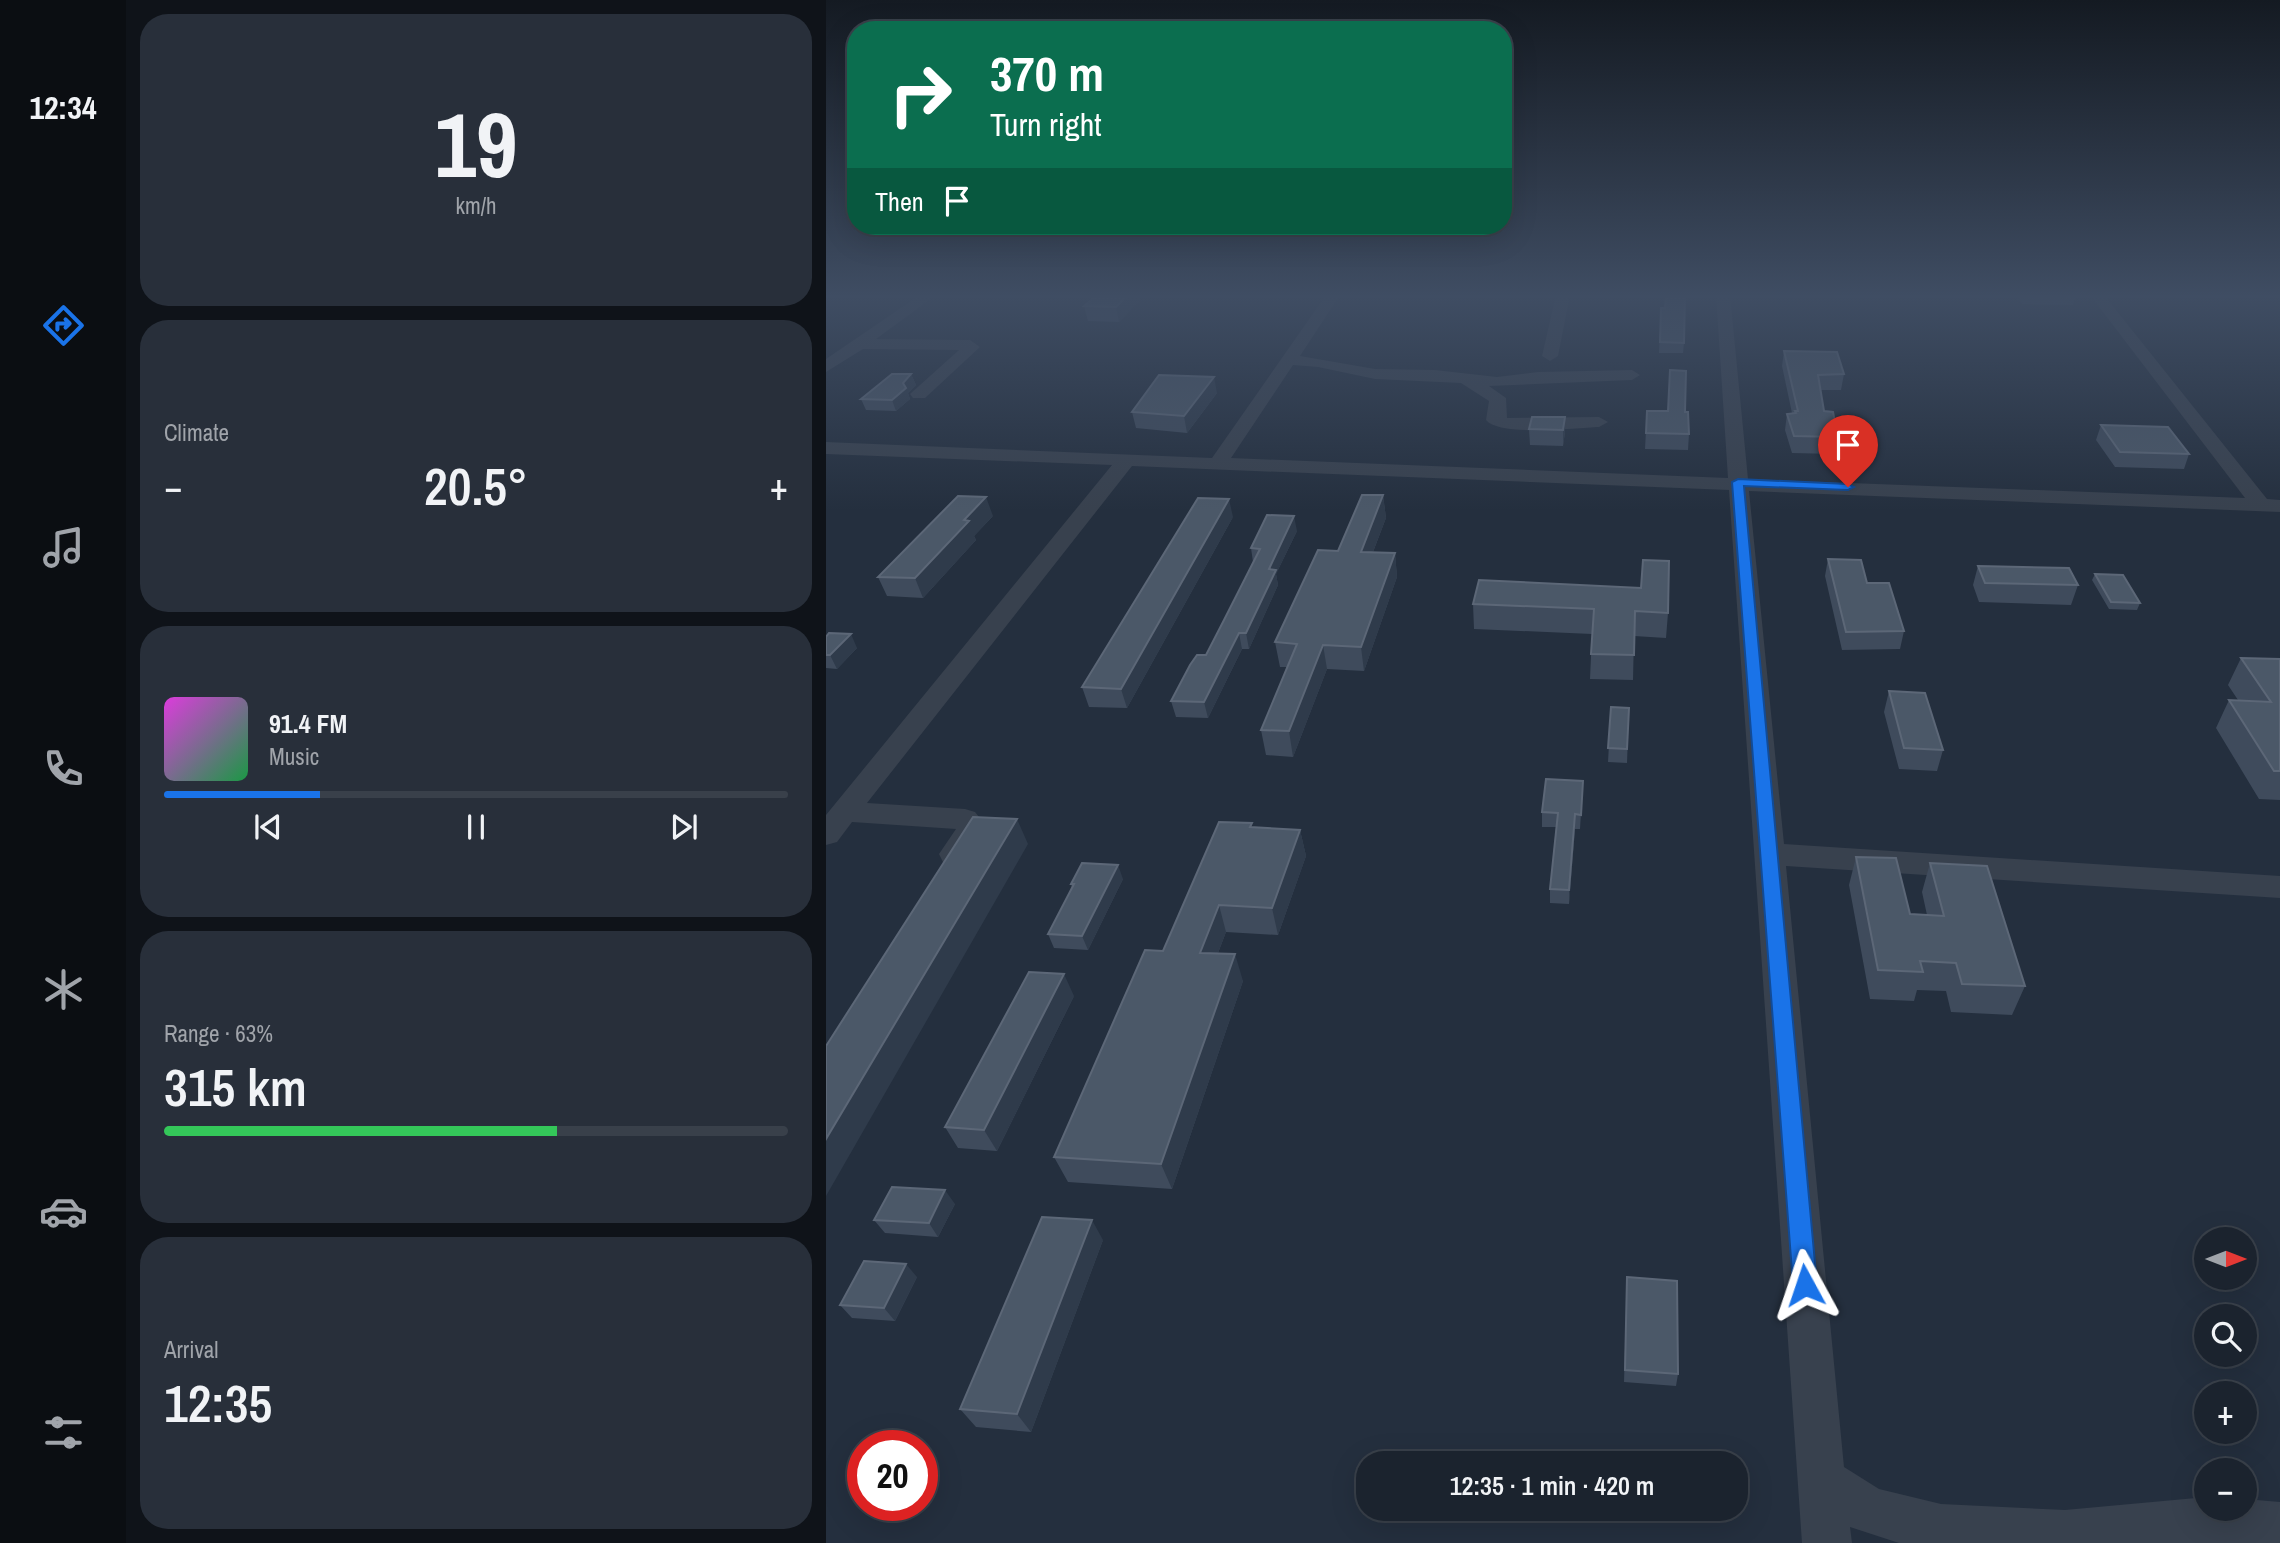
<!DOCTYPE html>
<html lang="en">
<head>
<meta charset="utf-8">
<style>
	:root { --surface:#1b232e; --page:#282f3a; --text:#f1f3f6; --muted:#a0a4aa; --line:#39404a; --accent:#1a73e8 }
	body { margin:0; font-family:"Archivo Narrow",sans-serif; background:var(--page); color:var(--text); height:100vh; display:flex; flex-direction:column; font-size:26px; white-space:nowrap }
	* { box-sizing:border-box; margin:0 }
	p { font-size:23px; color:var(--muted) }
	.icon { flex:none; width:38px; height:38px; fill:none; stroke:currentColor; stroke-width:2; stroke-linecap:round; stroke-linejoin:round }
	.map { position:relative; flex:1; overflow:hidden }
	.panel { display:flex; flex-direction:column; gap:14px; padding:14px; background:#0f1319; width:700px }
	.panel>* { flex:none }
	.top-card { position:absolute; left:21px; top:21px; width:665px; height:214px; border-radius:28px; box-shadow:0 7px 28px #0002,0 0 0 2px var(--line); background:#0b6e4f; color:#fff; overflow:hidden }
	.needle { width:46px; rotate:90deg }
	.tools { position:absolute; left:1368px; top:1227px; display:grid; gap:14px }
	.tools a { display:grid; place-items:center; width:63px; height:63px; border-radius:50%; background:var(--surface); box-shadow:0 7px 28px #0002,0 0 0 2px var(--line); font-size:35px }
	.speed { position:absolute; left:21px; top:1430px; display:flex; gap:14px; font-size:35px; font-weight:700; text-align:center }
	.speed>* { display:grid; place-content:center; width:91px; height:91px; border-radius:50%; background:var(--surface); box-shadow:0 7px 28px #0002,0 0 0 2px var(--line); line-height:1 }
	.speed .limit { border:10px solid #d22; background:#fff; color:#111 }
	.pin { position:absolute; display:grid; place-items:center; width:60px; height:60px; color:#fff; margin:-72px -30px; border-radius:50% 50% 50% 0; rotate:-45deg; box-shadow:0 0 7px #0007 }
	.pin .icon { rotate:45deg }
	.me { position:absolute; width:77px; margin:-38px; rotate:355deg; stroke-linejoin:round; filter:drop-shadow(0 0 5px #0008) }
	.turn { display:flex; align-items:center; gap:24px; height:147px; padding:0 28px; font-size:32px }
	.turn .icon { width:91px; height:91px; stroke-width:2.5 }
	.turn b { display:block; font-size:49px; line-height:60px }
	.then { display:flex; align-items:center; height:66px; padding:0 28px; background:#0003; gap:14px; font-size:26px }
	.big { font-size:52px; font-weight:600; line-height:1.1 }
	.panel .tile { flex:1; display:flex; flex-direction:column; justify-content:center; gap:10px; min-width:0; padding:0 24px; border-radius:28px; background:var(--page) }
	.panel .dial { align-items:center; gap:0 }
	.dial b { font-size:91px; line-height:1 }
	.song { display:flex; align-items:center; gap:21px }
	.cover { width:84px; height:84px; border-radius:10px; background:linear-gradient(135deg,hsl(300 70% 55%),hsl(140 70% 35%)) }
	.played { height:7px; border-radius:4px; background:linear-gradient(90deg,var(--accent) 25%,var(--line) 25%) }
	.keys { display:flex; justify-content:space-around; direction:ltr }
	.heat { display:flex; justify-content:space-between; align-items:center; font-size:38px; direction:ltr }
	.charge { height:10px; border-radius:5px; background:linear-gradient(90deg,#34c759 63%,var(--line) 0) }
	.trip { position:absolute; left:530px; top:1451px; width:392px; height:70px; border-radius:28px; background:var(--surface); box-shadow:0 7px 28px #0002,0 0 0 2px var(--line); font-weight:600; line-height:70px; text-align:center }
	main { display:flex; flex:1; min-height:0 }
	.menu { display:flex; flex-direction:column; width:126px; justify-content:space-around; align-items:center; background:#0b0e12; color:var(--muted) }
	.menu .icon { width:49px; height:49px }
	.menu .active { color:var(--accent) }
	.menu b { font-size:32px; color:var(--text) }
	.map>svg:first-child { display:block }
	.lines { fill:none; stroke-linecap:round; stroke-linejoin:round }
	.minor { fill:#38414e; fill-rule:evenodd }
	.wall { fill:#3f4b5c }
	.shaded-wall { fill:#2f3b4b }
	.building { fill:#4b5868; stroke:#5c6777; stroke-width:2 }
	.route { fill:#1a73e8; stroke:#114b97; stroke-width:2 }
</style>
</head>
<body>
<main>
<nav class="menu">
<b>12:34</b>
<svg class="icon active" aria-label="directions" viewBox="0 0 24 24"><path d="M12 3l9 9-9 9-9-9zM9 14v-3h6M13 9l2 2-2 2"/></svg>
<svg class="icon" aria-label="music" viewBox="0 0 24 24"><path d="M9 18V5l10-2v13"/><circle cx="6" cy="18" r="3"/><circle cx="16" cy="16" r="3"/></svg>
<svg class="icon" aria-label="phone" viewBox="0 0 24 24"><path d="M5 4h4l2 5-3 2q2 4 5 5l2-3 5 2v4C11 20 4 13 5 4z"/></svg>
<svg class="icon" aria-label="climate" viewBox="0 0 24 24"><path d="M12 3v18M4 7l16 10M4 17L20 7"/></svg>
<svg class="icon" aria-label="car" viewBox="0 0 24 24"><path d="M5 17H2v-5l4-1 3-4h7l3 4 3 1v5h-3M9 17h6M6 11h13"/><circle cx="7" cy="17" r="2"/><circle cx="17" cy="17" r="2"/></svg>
<svg class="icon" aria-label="filters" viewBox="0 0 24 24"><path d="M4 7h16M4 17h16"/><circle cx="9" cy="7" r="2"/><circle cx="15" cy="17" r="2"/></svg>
</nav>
<section class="panel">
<div class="tile dial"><b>19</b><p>km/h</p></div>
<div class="tile"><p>Climate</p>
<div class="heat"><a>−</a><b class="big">20.5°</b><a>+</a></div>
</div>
<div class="tile">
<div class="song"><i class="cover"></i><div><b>91.4 FM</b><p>Music</p></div></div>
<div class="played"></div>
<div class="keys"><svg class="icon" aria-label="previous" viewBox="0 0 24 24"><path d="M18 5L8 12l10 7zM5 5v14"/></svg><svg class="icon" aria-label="pause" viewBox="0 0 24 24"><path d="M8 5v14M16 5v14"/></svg><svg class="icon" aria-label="next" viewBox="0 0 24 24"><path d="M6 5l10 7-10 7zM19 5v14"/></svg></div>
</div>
<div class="tile"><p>Range · 63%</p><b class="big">315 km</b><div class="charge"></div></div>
<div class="tile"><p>Arrival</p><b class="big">12:35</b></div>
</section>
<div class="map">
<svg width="1454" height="1543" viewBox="0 0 1454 1543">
	<rect width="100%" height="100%" fill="#242f3e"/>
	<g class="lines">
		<path class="minor" d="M 94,295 L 110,295 L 50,339 L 144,340 L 154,347 L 99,398 L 87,398 L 84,394 L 133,350 L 37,349 L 0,372 L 0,359 Z
			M 500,295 L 514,295 L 474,356 L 549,369 L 609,370 L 671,377 L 712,372 L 806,370 L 814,375 L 806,380 L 663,386 L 680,398 L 681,418 L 773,417 L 782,422 L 773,427 C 750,428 674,437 660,420 L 663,401 L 635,383 L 549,379 L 492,367 L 467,365 L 405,458 L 902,478 L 890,295 L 904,295 L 922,479 L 1419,498 L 1264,295 L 1278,295 L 1441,499 L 1454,500 L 1454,512 L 923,491 L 958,844 L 1454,876 L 1454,898 L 960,866 L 1018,1467 L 1053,1489 L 1115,1504 L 1239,1510 L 1381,1497 L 1381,1508 L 1419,1508 L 1419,1499 L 1454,1502 L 1454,1543 L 1073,1543 L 1024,1527 L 1026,1543 L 976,1543 L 903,490 L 306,466 L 41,803 L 139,809 L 149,812 L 161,827 L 139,862 L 128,865 L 117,862 L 113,854 L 130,829 L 26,822 L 11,842 L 0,845 L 0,815 L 286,465 L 0,454 L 0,442 L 386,458 Z
			M 730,295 L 744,295 L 732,356 L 724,361 L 716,356 Z"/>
	</g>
	<path class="wall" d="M 271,295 L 319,295 L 293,322 L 262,321 L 258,306 Z
		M 1191,295 L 1250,295 L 1247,305 L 1196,304 Z
		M 835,308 L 858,343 L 857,353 L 833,353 Z
		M 958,351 L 1018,374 L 1015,390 L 994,390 L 998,411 L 1012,437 L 1009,454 L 966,453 L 959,430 L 961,414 L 966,413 L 956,366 Z
		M 85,374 L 90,385 L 82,393 L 84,399 L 70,411 L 40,410 L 35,399 Z
		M 391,393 L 361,433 L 310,428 L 306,412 Z
		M 821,411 L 859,412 L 863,434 L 862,450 L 819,449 Z
		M 739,417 L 739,432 L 737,446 L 704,445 L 703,429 Z
		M 1275,425 L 1363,454 L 1358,469 L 1289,467 L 1270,440 Z
		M 557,495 L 560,518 L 547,552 L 569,553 L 571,577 L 538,671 L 501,669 L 467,757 L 440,755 L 435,730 L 461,667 L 454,667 L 449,642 L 512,551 Z
		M 167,516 L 148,536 L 150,540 L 97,598 L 61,596 L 52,577 Z
		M 407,517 L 301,708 L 263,707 L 256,687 Z
		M 471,531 L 450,574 L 452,585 L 423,649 L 416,649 L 382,718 L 350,717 L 345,701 L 380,655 L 427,562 L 425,548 Z
		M 1002,559 L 1078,631 L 1074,649 L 1016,650 L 999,576 Z
		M 1152,566 L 1252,585 L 1245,605 L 1153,602 L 1147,585 Z
		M 1269,574 L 1314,603 L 1311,610 L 1283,609 L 1266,580 Z
		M 647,604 L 842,613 L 840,638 L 808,636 L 807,680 L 764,679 L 766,634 L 648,629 Z
		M 0,637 L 31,648 L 11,669 L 0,668 Z
		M 1415,658 L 1454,659 L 1454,800 L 1433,799 L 1390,728 L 1403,700 L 1412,700 L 1402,685 Z
		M 1063,691 L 1117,750 L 1111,771 L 1073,769 L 1058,712 Z
		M 785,707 L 803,708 L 801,763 L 782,762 Z
		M 757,781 L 754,829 L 749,829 L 743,904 L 724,903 L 724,889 L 730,827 L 716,827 L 716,812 Z
		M 427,827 L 474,830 L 480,856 L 452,935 L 400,932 L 392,953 L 417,981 L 346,1189 L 242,1182 L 228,1157 L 337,951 Z
		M 1030,857 L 1084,914 L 1101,915 L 1096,892 L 1104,863 L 1199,986 L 1186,1015 L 1125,1012 L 1120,991 L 1091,990 L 1088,1001 L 1044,999 L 1023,885 Z
		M 297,879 L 262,950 L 228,948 L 222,934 L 246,888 L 245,884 Z
		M 248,996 L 171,1151 L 132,1148 L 119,1127 Z
		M 129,1204 L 112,1237 L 59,1233 L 48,1220 Z
		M 277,1240 L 205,1432 L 150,1427 L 134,1409 Z
		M 91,1277 L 69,1321 L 26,1318 L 14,1305 Z
		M 801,1277 L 852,1374 L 850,1386 L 798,1382 Z"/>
	<path class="shaded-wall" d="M 302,295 L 319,295 L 293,322 L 290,307 Z
		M 85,374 L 90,385 L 82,393 L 84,399 L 70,411 L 66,400 L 77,383 Z
		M 388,377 L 391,393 L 361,433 L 358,416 Z
		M 739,417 L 739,432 L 737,446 L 737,430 Z
		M 557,495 L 560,518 L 538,575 L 535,552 Z
		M 160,497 L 167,516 L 148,536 L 150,540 L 97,598 L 89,578 L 138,520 Z
		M 403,499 L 407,517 L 301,708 L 295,689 Z
		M 468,516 L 471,531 L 450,574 L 452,585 L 423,649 L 420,633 L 443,569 Z
		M 569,553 L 571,577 L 538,671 L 535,647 Z
		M 413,633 L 416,649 L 382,718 L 378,702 Z
		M 25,634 L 31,648 L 11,669 L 4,655 Z
		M 497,645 L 501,669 L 467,757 L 463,731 Z
		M 749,814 L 749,829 L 743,904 L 743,890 Z
		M 191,819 L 202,844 L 0,1196 L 0,1139 Z
		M 474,830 L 480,856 L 452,935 L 446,908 Z
		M 292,865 L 297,879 L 262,950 L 256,936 Z
		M 393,905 L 400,932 L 382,979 L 374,953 Z
		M 409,954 L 417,981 L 346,1189 L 335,1164 Z
		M 238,974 L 248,996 L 171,1151 L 158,1130 Z
		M 119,1190 L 129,1204 L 112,1237 L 103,1223 Z
		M 266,1220 L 277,1240 L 205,1432 L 191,1414 Z
		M 80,1264 L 91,1277 L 69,1321 L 58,1308 Z"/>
	<path class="building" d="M 271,295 L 302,295 L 290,307 L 258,306 Z
		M 840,295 L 859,295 L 858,343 L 834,342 L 835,308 L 839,308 Z
		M 958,351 L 1011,352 L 1018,374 L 992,375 L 998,411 L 1007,412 L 1012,437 L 968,436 L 961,414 L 970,413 L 969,411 L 972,411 Z
		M 844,370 L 860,371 L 859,412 L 862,412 L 863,434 L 820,433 L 821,411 L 842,411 Z
		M 66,374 L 85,374 L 77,383 L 80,388 L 66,400 L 35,399 Z
		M 333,375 L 388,377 L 358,416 L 306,412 Z
		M 706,417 L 739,417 L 737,430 L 703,429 Z
		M 1275,425 L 1342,427 L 1363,454 L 1294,452 Z
		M 536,495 L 557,495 L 535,552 L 569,553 L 535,647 L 497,645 L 463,731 L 435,730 L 471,644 L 449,642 L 492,550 L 512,551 Z
		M 132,496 L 160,497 L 138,520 L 143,521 L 89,578 L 52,577 Z
		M 372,498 L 403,499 L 295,689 L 256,687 Z
		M 441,515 L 468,516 L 443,569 L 450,570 L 420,633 L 413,633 L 378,702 L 345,701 L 364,665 L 371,655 L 380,655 L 398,620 L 434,549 L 425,548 Z
		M 1002,559 L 1035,560 L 1041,583 L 1063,583 L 1078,631 L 1020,632 Z
		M 817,560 L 843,561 L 842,613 L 809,611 L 808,655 L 765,654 L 768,609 L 647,604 L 653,580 L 815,588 Z
		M 1152,566 L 1243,568 L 1252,585 L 1159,583 Z
		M 1269,574 L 1297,575 L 1314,603 L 1285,602 Z
		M 3,633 L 25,634 L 4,655 L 0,655 L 0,637 Z
		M 1415,658 L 1454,659 L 1454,771 L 1448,771 L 1403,700 L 1445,702 Z
		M 1063,691 L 1099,693 L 1117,750 L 1078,748 Z
		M 785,707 L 803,708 L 801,749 L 782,748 Z
		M 720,779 L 757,781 L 755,815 L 749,814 L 743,890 L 724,889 L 732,813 L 716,812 Z
		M 147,817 L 191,819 L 0,1139 L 0,1046 Z
		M 393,822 L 426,823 L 424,827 L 474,830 L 446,908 L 393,905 L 374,953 L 409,954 L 335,1164 L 228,1157 L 319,950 L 337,951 Z
		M 1030,857 L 1070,858 L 1084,914 L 1118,916 L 1104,863 L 1161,866 L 1199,986 L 1136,984 L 1130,963 L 1094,961 L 1097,972 L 1052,970 Z
		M 256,863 L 292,865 L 256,936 L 222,934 L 248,884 L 245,884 Z
		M 203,972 L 238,974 L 158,1130 L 119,1127 Z
		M 66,1187 L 119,1190 L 103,1223 L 48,1220 Z
		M 216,1217 L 266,1220 L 191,1414 L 134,1409 Z
		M 38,1261 L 80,1264 L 58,1308 L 14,1305 Z
		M 801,1277 L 851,1281 L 852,1374 L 799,1370 Z"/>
	<linearGradient id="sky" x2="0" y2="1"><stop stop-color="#141a22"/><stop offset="0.58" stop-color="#3f4d63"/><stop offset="1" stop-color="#3f4d63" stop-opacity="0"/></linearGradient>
	<rect width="1454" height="511" fill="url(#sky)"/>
	<path class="route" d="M 912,479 L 1022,484 L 1028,487 L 1022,490 L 918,486 L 991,1285 L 987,1293 L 979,1297 L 970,1293 L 967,1285 L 906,482 Z"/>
</svg>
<div class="tools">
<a><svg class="needle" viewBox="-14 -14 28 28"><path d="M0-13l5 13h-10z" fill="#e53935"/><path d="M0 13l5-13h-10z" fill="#a0a4aa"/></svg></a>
<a><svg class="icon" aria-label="search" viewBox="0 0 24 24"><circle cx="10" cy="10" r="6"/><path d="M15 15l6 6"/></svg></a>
<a>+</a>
<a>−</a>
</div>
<div class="speed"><div class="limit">20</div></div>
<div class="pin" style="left:1022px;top:487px;background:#d93025"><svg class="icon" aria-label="arrive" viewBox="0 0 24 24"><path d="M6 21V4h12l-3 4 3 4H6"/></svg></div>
<svg class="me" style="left:979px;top:1285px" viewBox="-20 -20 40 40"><path d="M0-17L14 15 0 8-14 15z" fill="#1a73e8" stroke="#fff" stroke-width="4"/></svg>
<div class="trip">12:35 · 1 min · 420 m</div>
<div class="top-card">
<div class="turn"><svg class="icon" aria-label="right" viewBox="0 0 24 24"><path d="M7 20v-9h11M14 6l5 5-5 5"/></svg><div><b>370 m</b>Turn right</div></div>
<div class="then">Then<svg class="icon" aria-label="arrive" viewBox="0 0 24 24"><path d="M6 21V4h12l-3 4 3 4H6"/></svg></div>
</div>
</div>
</main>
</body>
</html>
